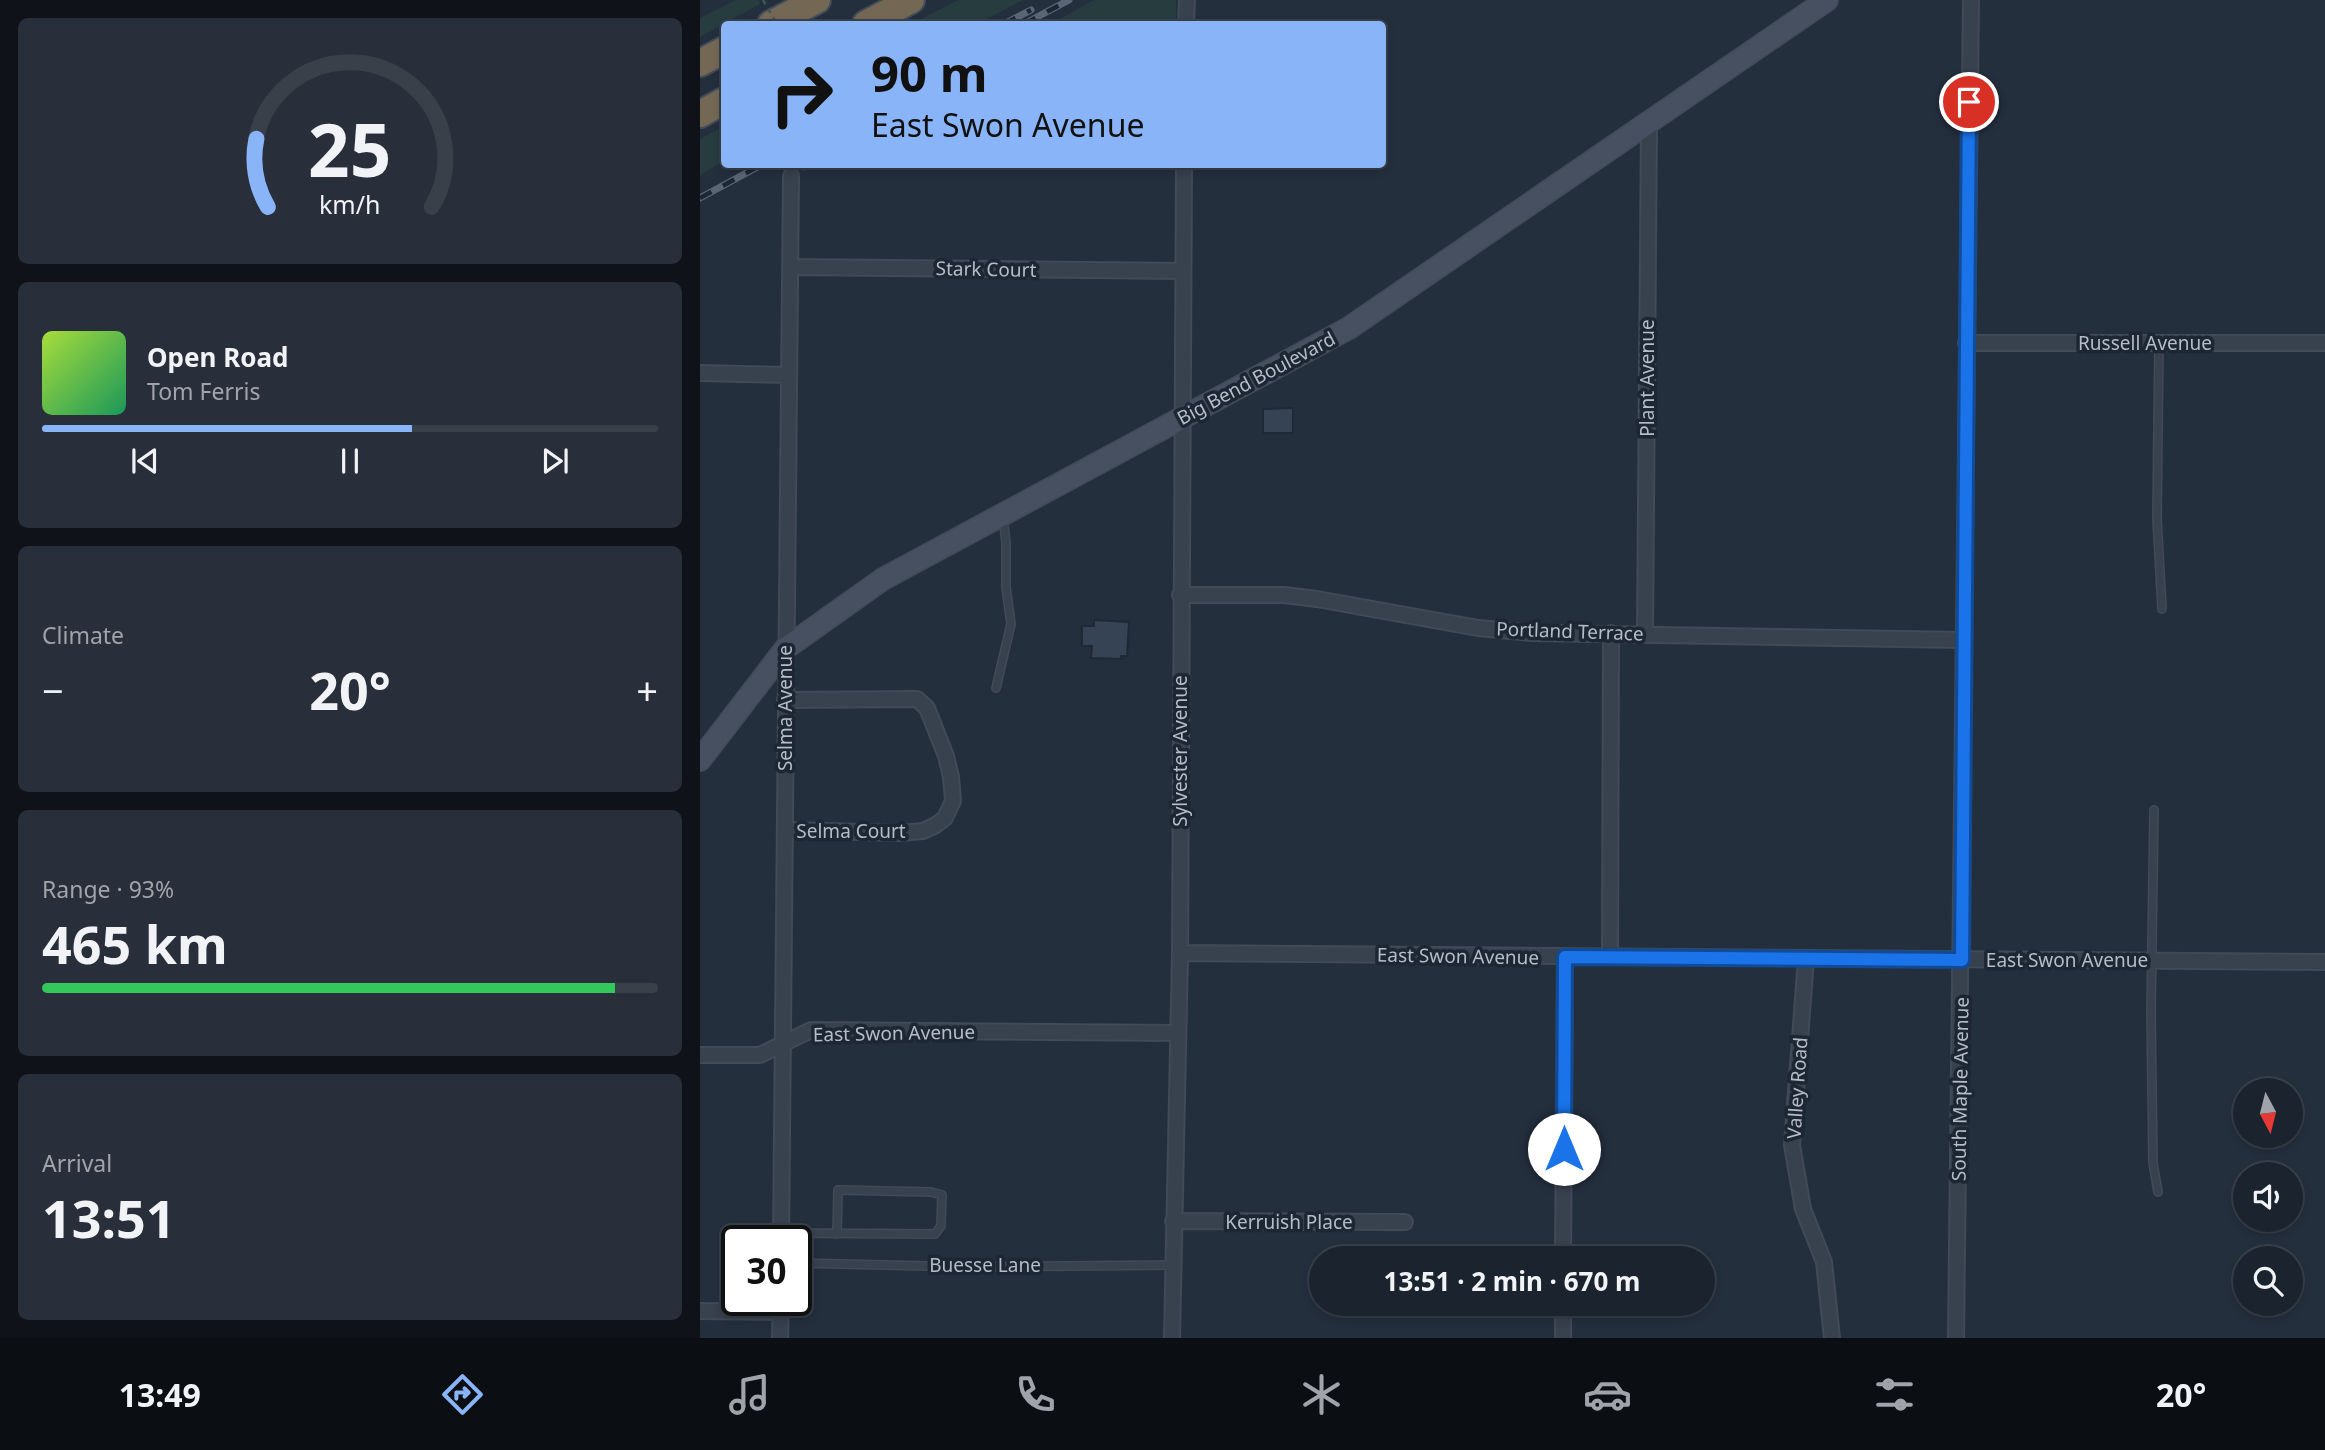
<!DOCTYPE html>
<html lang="en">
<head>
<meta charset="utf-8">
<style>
	:root { --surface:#1b232e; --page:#282f3a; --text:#f1f3f6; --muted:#a0a4aa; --line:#39404a; --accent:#8ab4f8 }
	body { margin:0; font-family:"Noto Sans",sans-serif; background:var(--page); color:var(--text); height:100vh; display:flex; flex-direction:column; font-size:26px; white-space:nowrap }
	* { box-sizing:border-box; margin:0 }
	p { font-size:23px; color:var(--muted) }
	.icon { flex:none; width:38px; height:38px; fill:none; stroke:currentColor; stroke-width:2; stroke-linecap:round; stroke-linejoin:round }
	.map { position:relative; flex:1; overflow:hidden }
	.sheet { display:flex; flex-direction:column; gap:18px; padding:18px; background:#0f1319; width:700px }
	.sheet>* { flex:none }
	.banner { position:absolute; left:21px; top:21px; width:665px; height:147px; border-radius:7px; box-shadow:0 4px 10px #0003,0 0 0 2px var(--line); background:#8ab4f8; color:#111; overflow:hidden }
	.needle { width:46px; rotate:173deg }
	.fabs { position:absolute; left:1533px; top:1078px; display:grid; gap:14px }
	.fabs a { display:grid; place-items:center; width:70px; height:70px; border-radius:50%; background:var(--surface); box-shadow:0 4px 10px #0003,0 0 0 2px var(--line); font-size:35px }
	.speed { position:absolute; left:21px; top:1225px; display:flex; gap:14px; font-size:35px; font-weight:700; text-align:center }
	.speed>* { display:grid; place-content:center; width:91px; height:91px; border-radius:50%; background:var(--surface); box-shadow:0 4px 10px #0003,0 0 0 2px var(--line); line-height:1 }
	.speed .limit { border:4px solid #111; border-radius:10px; background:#fff; color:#111 }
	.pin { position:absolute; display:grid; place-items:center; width:60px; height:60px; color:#fff; margin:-30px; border:4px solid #fff; border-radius:50%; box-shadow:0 2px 7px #0007 }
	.me { position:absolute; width:77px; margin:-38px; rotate:0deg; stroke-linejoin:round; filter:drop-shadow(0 0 5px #0008) }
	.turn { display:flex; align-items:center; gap:24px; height:147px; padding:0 35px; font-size:32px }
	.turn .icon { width:91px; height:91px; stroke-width:2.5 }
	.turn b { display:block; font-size:49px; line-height:60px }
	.big { font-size:52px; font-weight:700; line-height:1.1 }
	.sheet .widget { flex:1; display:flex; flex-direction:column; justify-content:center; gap:10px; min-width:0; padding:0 24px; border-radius:10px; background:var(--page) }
	.sheet .dial { align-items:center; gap:0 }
	.dial svg { height:182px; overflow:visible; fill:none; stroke:var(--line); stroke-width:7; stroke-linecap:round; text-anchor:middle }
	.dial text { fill:var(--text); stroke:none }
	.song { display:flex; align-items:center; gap:21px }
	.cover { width:84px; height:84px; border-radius:10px; background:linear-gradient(135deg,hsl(80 70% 55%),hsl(150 70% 35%)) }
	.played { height:7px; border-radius:4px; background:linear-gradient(90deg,var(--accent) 60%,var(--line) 60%) }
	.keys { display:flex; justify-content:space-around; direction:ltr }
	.heat { display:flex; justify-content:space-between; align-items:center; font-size:38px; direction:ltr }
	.charge { height:10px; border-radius:5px; background:linear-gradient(90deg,#34c759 93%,var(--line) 0) }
	.trip { position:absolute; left:609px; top:1246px; width:406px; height:70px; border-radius:35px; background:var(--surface); box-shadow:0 4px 10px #0003,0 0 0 2px var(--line); font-weight:700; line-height:70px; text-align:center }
	.tab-bar { display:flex; height:112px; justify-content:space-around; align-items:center; background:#0b0e12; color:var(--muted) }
	.tab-bar .icon { width:49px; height:49px }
	.tab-bar .on { color:var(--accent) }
	.tab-bar b { font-size:32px; color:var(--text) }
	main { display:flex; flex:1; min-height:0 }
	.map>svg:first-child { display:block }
	.green { fill:#263c3f }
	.building { fill:#364354; stroke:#1f2835; stroke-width:2 }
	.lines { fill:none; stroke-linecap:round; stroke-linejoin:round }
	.lane-casing { stroke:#414a57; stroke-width:10 }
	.street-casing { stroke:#414a57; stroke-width:18 }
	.secondary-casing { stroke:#414a57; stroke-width:24 }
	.highway-casing { stroke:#434c59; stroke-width:30 }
	.path { stroke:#3f5557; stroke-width:2.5; stroke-dasharray:5 5; stroke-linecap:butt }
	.lane { stroke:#38414e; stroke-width:7 }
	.street { stroke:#38414e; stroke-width:14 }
	.secondary { stroke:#465061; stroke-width:21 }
	.highway { stroke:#746855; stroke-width:26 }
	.rail-casing { stroke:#5a6575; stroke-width:7 }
	.rail { stroke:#1d2633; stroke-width:4.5; stroke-dasharray:13; stroke-linecap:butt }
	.path-bridge { stroke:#3f5557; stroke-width:2.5; stroke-dasharray:5 5; stroke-linecap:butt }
	.route-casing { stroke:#114b97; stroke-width:18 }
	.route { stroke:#1a73e8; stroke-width:12 }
	.labels { text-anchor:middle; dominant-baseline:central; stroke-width:7; stroke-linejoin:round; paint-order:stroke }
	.street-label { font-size:19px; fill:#b4bcc9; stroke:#1d2633 }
</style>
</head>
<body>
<main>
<section class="sheet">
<div class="widget dial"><svg viewBox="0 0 100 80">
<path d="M14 69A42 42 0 1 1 86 69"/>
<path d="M14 69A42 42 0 0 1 9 39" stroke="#8ab4f8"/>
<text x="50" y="56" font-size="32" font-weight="700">25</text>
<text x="50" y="72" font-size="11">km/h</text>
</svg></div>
<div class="widget">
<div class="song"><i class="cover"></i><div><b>Open Road</b><p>Tom Ferris</p></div></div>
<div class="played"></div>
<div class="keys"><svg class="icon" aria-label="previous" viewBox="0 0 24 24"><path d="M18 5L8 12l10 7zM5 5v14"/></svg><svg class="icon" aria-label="pause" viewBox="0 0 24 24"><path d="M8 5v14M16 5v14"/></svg><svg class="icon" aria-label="next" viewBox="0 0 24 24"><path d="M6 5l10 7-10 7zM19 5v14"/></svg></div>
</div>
<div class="widget"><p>Climate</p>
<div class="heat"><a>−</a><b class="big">20°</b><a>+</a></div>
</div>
<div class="widget"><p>Range · 93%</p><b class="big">465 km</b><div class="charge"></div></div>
<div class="widget"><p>Arrival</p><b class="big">13:51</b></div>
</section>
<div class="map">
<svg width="1625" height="1338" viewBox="0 0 1625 1338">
	<rect width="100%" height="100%" fill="#242f3e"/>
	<path class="green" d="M 36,0 L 58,0 L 60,4 L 0,37 L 0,18 Z
		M 258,0 L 323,0 L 277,24 L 212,24 Z
		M 394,0 L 476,0 L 476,24 L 351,24 Z
		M 24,126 L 24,161 L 0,175 L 0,139 Z"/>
	<path class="building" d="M 593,408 L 593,433 L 563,433 L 563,409 Z
		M 394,620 L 429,622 L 427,656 L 421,656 L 422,659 L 391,658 L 392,646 L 382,646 L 382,626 L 394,626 Z"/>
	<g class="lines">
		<g class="lane-casing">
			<path id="lane" d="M 1459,343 L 1457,518 L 1462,609
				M 296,688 L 311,624 L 306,587 L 306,543 L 303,517
				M 1454,810 L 1451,1011 L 1453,1163 L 1458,1192
				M 82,1233 L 235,1234 L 241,1226 L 242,1195 L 231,1192 L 138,1190 L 137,1234
				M 96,1263 L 271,1267 L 473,1265"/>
		</g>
		<g class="street-casing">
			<path id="street" d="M 486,24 L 487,0
				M 90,267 L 483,271
				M 1266,343 L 1625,343
				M 0,373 L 88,375
				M 480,595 L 584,595 L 617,599 L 778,628 L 833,633 L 1263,640
				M 945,633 L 949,124
				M 85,700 L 217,699 L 227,708 L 246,756 L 251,777 L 253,801 L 245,818 L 236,825 L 223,831 L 200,833 L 85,830
				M 480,953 L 1625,962
				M 910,956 L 911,633
				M 1106,959 L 1092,1145 L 1103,1209 L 1124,1262 L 1132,1338
				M 0,1055 L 60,1055 L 111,1030 L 477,1033
				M 473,1221 L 705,1222
				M 81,1241 L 91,176
				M 863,1258 L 865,957
				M 0,1311 L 81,1312
				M 80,1338 L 81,1300
				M 472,1338 L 480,953 L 484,164
				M 863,1338 L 863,1304
				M 1256,1338 L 1271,0"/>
		</g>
		<g class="secondary-casing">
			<path id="secondary" d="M 0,760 L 86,648 L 183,579 L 649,328 L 1127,0"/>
		</g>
		<g class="highway-casing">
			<path id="highway" d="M 71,24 L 117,0
				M 166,24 L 211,0
				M 0,63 L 24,50
				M 0,114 L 24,101"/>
		</g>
		<path class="path" d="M 103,170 L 112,164"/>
		<use href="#lane" class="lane"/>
		<use href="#street" class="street"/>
		<use href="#secondary" class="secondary"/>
		<use href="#highway" class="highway"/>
		<g class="rail-casing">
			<path id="rail" d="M 304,24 L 331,10
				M 324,24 L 369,0
				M 0,198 L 63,164"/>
		</g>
		<use href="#rail" class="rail"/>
		<path class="path-bridge" d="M 63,0 L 77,24"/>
	</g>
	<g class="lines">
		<g class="route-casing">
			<path id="route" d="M 864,1149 L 865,957 L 1262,960 L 1269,102"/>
		</g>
		<use href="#route" class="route"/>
	</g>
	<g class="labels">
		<g class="street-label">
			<text transform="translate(286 269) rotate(1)">Stark Court</text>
			<text x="1445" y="343">Russell Avenue</text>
			<text transform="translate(556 378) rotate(-28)">Big Bend Boulevard</text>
			<text transform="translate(947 378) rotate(-90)">Plant Avenue</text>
			<text transform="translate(870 631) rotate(2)">Portland Terrace</text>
			<text transform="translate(85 708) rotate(-90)">Selma Avenue</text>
			<text transform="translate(480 751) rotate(-90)">Sylvester Avenue</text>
			<text x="151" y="831">Selma Court</text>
			<text transform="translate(758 956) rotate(1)">East Swon Avenue</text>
			<text x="1367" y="960">East Swon Avenue</text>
			<text transform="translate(194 1033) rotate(-1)">East Swon Avenue</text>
			<text transform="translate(1097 1088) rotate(-86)">Valley Road</text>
			<text transform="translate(1260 1089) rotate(-89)">South Maple Avenue</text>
			<text x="589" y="1222">Kerruish Place</text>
			<text x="285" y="1265">Buesse Lane</text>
		</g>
	</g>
</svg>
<div class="fabs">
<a><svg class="needle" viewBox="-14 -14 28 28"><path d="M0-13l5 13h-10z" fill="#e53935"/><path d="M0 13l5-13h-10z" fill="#a0a4aa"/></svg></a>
<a><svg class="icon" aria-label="sound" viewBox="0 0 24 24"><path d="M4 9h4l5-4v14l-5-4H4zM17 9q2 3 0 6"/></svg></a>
<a><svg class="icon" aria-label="search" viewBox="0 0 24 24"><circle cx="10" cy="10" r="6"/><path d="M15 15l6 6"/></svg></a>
</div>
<div class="speed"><div class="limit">30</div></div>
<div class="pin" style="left:1269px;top:102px;background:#d93025"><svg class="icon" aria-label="arrive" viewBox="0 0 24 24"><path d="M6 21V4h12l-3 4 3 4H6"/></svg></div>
<svg class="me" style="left:864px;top:1149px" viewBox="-20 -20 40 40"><circle r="19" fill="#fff"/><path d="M0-13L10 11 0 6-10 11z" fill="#1a73e8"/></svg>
<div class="trip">13:51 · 2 min · 670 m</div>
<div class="banner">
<div class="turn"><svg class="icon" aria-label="right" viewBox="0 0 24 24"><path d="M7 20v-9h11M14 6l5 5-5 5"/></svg><div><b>90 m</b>East Swon Avenue</div></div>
</div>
</div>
</main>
<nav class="tab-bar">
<b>13:49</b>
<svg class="icon on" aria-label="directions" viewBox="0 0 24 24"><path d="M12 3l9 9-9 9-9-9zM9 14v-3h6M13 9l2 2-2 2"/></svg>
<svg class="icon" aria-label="music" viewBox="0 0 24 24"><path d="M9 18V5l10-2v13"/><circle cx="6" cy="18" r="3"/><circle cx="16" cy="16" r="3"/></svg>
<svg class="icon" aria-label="phone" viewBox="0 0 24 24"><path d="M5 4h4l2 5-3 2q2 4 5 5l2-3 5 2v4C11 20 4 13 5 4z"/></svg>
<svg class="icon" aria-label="climate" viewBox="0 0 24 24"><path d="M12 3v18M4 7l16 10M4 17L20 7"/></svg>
<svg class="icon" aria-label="car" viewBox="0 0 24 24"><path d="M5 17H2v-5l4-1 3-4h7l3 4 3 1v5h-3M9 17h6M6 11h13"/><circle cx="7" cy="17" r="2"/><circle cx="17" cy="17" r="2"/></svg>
<svg class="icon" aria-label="filters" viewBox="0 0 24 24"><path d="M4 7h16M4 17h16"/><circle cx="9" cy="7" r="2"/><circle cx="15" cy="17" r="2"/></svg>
<b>20°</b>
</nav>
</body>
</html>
